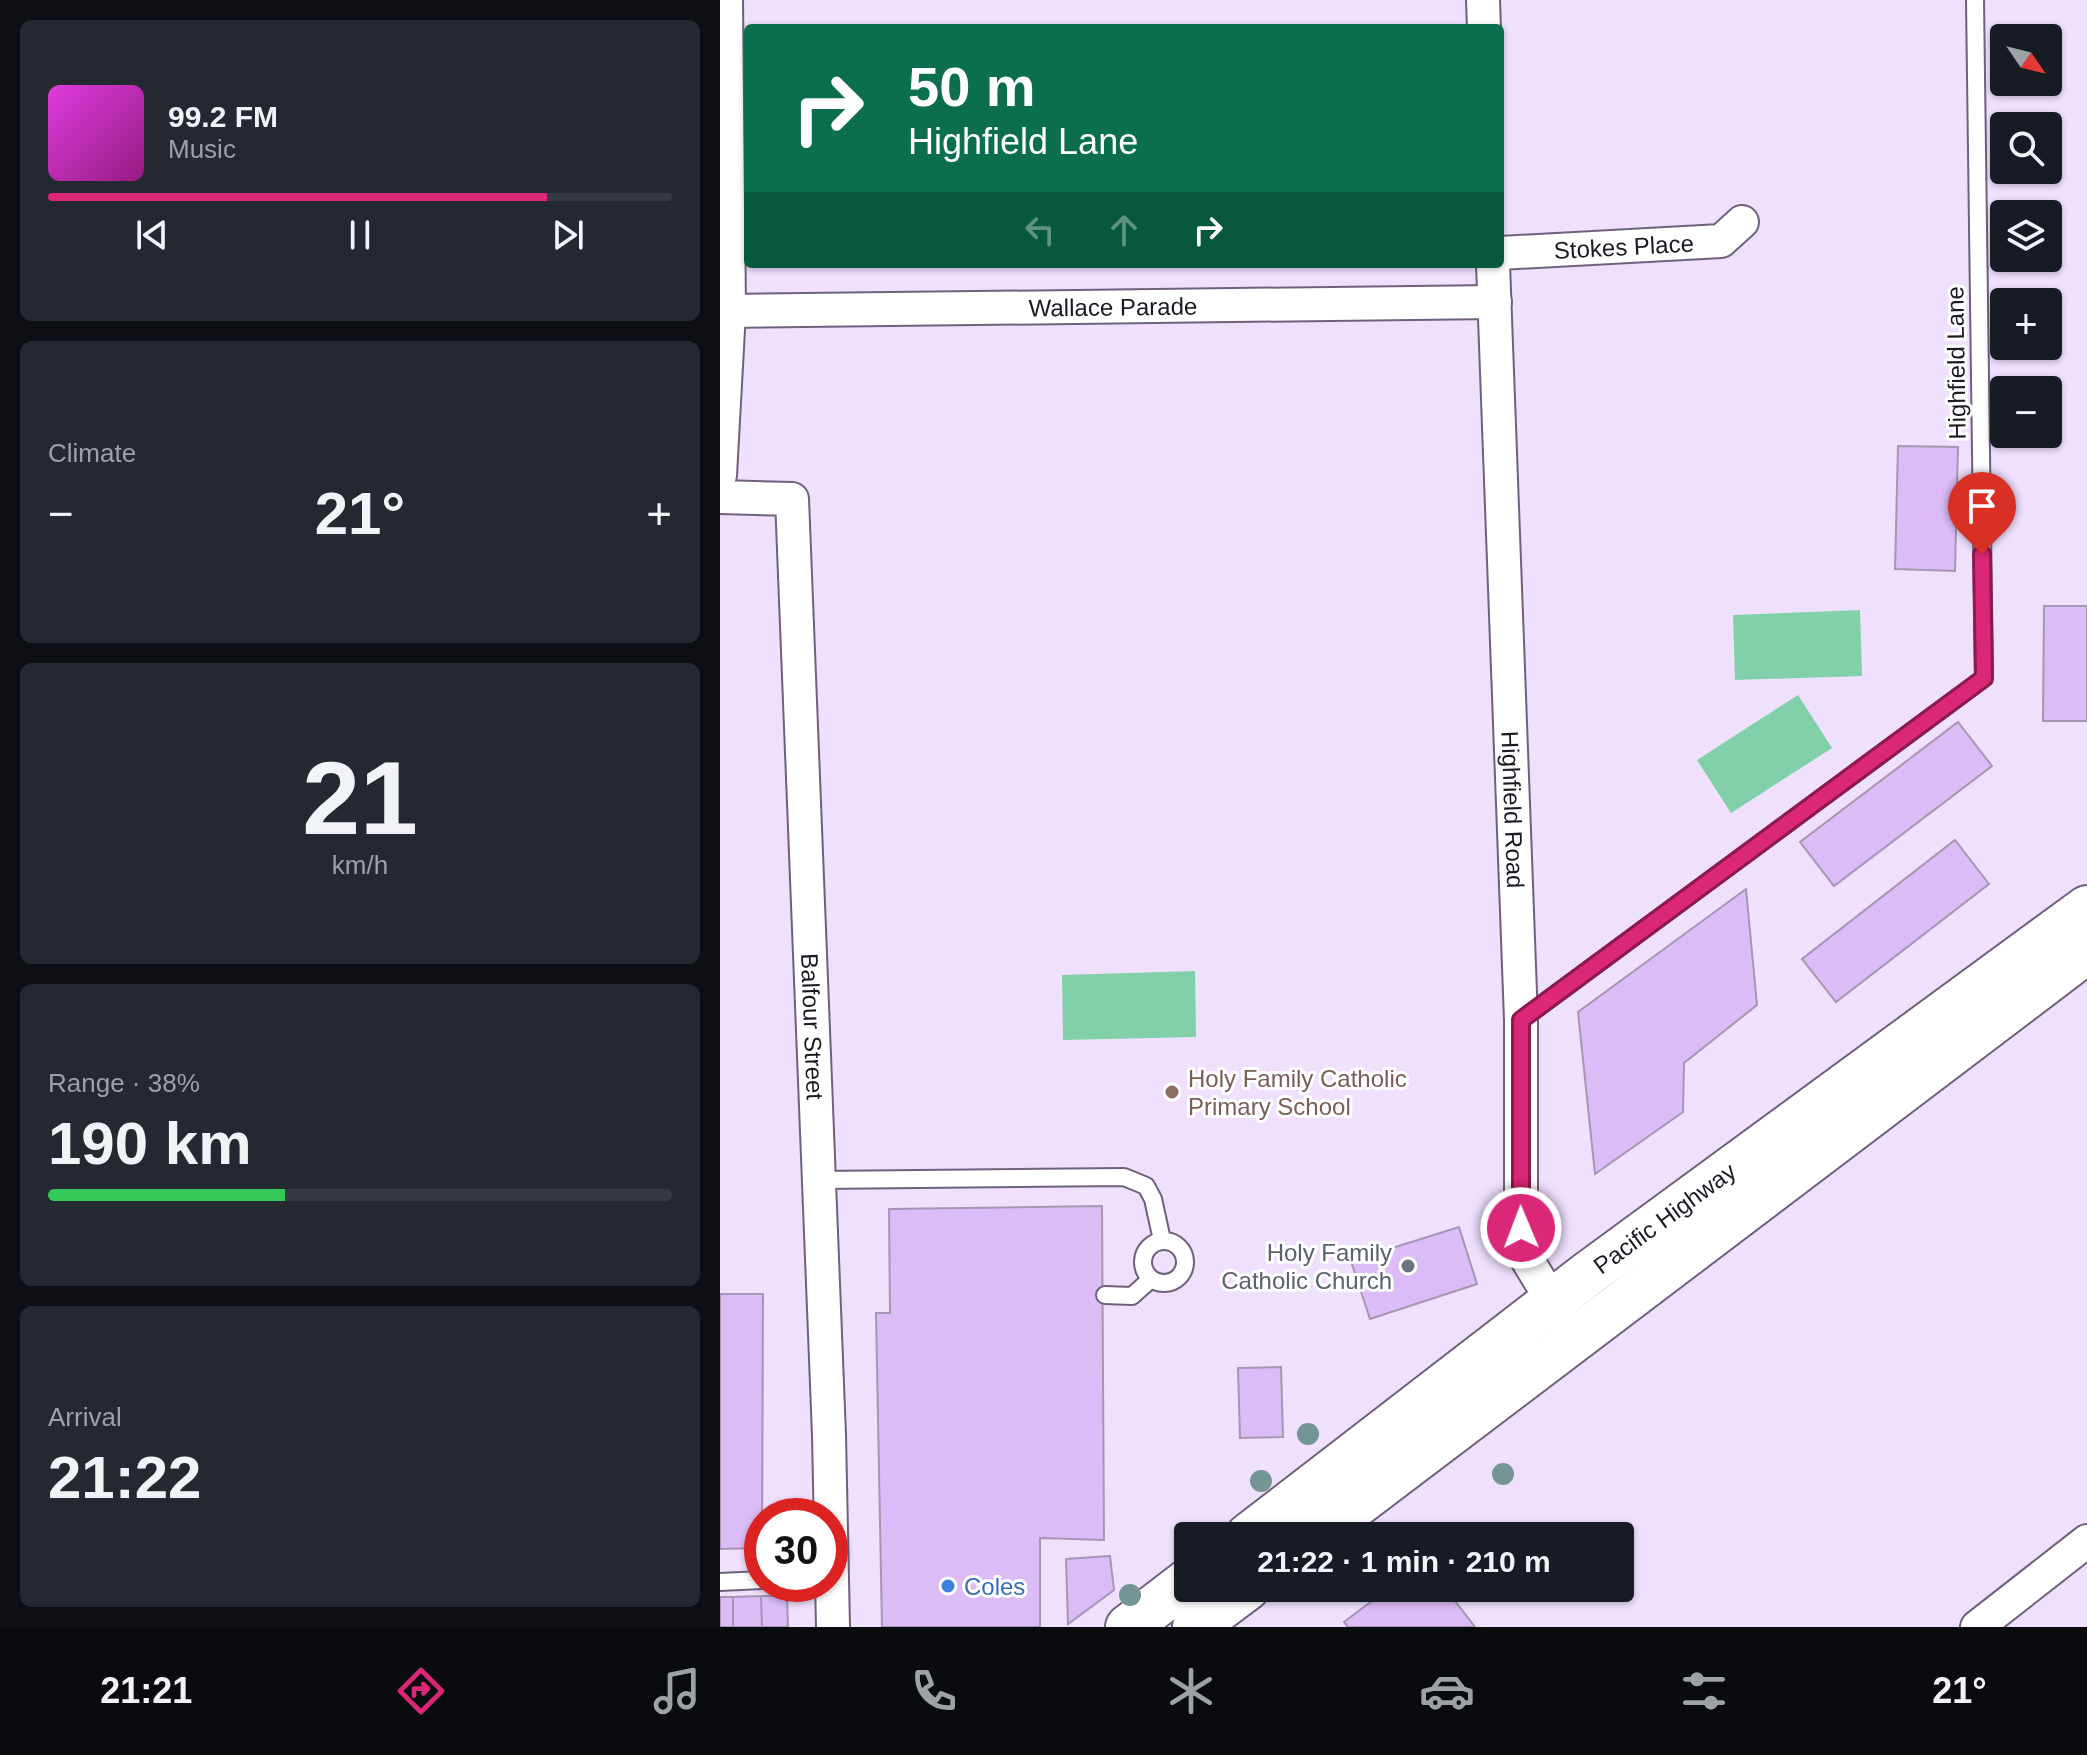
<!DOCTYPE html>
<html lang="en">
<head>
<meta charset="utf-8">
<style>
	:root { --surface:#171b24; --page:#242831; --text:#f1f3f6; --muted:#9ea1a6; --line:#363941; --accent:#db2777 }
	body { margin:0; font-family:Arial,sans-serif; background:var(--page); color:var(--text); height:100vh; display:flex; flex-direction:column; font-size:30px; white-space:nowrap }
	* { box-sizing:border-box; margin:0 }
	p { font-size:26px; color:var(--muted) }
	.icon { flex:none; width:44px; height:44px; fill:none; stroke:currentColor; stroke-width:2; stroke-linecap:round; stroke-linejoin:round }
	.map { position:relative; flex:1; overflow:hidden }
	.panel { display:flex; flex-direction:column; gap:20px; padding:20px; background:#0d0f14; width:720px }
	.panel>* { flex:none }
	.top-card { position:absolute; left:24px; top:24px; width:760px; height:244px; border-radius:8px; box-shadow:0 2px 6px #0004; background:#0b6e4f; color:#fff; overflow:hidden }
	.needle { width:52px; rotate:125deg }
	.buttons { position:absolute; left:1270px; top:24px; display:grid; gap:16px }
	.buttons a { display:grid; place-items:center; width:72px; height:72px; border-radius:8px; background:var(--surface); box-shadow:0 2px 6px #0004; font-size:40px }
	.speed { position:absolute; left:24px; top:1498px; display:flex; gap:16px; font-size:40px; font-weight:700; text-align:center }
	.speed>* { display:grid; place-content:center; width:104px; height:104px; border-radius:50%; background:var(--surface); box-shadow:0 2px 6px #0004; line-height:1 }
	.speed .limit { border:12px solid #d22; background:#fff; color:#111 }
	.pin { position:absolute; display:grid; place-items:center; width:68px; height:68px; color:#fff; margin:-82px -34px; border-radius:50% 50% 50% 0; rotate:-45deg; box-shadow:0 0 8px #0007 }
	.pin .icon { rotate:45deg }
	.me { position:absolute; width:88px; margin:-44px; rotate:359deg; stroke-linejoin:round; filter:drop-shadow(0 0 6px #0008) }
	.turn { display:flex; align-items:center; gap:28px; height:168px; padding:0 32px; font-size:36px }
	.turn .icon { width:104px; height:104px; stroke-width:2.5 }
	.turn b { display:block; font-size:56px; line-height:68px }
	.lanes { display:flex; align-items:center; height:76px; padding:0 32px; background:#0003; justify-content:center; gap:40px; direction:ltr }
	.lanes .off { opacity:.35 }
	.big { font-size:60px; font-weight:800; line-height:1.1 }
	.panel .widget { flex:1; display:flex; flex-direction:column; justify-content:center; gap:12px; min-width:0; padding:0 28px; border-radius:12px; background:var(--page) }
	.panel .dial { align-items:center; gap:0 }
	.dial b { font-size:104px; line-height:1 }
	.song { display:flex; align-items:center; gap:24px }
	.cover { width:96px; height:96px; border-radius:12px; background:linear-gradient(135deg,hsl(300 70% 55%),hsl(310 70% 35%)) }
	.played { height:8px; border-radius:4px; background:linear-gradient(90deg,var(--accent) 80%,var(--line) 80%) }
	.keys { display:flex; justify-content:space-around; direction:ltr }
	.heat { display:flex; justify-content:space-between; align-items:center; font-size:44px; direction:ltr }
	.charge { height:12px; border-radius:6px; background:linear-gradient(90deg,#34c759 38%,var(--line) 0) }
	.trip { position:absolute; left:454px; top:1522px; width:460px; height:80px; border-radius:8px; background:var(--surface); box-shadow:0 2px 6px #0004; font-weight:800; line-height:80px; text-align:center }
	.tab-bar { display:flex; height:128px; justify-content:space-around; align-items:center; background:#090b0e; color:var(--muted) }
	.tab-bar .icon { width:56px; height:56px }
	.tab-bar .on { color:var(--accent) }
	.tab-bar b { font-size:36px; color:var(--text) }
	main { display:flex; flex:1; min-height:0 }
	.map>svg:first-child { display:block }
	.green { fill:#81d0a9 }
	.building { fill:#dbbcf7; stroke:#a596b3; stroke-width:2 }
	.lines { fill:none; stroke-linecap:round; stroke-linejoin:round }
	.lane-casing { stroke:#6f617c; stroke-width:20 }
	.street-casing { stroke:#6f617c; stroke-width:36 }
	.highway-casing { stroke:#6f617c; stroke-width:48 }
	.lane { stroke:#fff; stroke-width:16 }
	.street { stroke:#fff; stroke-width:32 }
	.highway { stroke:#fff; stroke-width:44 }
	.tree { fill:#749593 }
	.route-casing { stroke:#8e194d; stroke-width:20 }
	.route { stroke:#db2777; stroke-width:14 }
	.education-dot { fill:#8d6e63; stroke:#fff; stroke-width:3 }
	.worship-dot { fill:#6b7280; stroke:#fff; stroke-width:3 }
	.shop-dot { fill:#3f7fe0; stroke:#fff; stroke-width:3 }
	.labels { text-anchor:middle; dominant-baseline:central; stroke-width:6; stroke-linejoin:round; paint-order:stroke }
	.street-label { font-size:24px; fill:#1d1822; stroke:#fff }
	.education-label { font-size:24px; fill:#785e54; stroke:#fff; text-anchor:start }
	.worship-label { font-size:24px; fill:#5b616d; stroke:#fff; text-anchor:end }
	.shop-label { font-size:24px; fill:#366cbe; stroke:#fff; text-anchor:start }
</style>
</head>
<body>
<main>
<section class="panel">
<div class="widget">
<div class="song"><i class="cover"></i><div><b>99.2 FM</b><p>Music</p></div></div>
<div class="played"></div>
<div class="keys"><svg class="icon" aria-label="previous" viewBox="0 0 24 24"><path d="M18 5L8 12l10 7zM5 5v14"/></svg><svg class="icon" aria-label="pause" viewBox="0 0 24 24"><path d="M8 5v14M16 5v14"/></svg><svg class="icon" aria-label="next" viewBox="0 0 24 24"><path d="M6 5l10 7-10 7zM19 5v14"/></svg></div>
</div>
<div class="widget"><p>Climate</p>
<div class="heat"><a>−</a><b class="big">21°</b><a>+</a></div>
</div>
<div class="widget dial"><b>21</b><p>km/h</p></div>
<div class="widget"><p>Range · 38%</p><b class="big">190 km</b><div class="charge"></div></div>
<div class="widget"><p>Arrival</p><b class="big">21:22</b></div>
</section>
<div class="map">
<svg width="1367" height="1627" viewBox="0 0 1367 1627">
	<rect width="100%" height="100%" fill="#efe0fe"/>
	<path class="green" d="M 1140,610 L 1142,676 L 1015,680 L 1013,615 Z
		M 1078,695 L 1112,748 L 1011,813 L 977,760 Z
		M 475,971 L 476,1037 L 343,1040 L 342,975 Z"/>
	<path class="building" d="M 1178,446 L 1238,447 L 1235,571 L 1175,569 Z
		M 1324,606 L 1367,606 L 1367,721 L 1323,721 Z
		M 1238,722 L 1272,766 L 1114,886 L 1080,842 Z
		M 1235,840 L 1269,884 L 1116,1002 L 1082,959 Z
		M 1026,889 L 1037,1005 L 964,1063 L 963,1112 L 875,1174 L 858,1012 Z
		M 382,1206 L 384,1540 L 320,1538 L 320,1627 L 162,1627 L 156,1313 L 170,1313 L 169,1209 Z
		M 739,1227 L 757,1284 L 650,1319 L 631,1261 Z
		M 0,1294 L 43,1294 L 42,1548 L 0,1549 Z
		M 561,1367 L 563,1437 L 520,1438 L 518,1368 Z
		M 390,1556 L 394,1590 L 348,1624 L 346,1559 Z
		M 669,1588 L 725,1588 L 755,1627 L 628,1627 L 624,1622 Z
		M 41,1596 L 67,1596 L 68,1627 L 42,1627 Z
		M 41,1596 L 42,1627 L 13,1627 L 13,1597 Z
		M 0,1597 L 13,1597 L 13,1627 L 0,1627 Z"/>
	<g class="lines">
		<g class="lane-casing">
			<path id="lane" d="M 801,1020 L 1264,678 L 1255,0
				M 99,1180 L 404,1177 L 426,1186 L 433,1199 L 442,1240
				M423 1262a21 21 0 1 1 42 0a21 21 0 1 1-42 0Z
				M 385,1295 L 412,1296 L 431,1279
				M 0,1582 L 42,1580"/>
		</g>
		<g class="street-casing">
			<g id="street">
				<path d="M 763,0 L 764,28"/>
				<path id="s1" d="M 780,253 L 1001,241 L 1022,222"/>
				<path id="s2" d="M 773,264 L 801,1020 L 801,1228 L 808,1261 L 844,1320"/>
				<path id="s3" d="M 9,311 L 775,302"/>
				<path d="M 0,475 L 9,311 L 6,0"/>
				<path id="s4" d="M 0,497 L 72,499 L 109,1435 L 113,1627"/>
				<path d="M 1257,1627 L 1367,1541"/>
			</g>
		</g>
		<g class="highway-casing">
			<g id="highway">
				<path id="s5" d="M 528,1536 L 869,1273 L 1367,908"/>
				<path d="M 595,1536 L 1367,951"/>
				<path d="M 408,1627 L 468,1581"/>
				<path d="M 475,1627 L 527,1588"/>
			</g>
		</g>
		<use href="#lane" class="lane"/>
		<use href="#street" class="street"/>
		<use href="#highway" class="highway"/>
	</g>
	<g class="tree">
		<circle cx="588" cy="1434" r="11"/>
		<circle cx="783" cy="1474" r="11"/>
		<circle cx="541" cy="1481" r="11"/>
		<circle cx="410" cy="1595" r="11"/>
	</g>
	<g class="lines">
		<g class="route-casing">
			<path id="route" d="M 801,1228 L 801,1020 L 1264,678 L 1262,554"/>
		</g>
		<use href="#route" class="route"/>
	</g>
	<circle class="education-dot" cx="452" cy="1092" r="8"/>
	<circle class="worship-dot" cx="688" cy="1266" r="8"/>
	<circle class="shop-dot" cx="228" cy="1586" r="8"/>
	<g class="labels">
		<g class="street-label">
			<text stroke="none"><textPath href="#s1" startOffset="124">Stokes Place</textPath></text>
			<text stroke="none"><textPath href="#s3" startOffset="384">Wallace Parade</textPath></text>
			<text transform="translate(1236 363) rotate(-91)">Highfield Lane</text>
			<text stroke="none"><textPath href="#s2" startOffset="546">Highfield Road</textPath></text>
			<text stroke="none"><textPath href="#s4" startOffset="600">Balfour Street</textPath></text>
			<text stroke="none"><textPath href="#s5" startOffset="524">Pacific Highway</textPath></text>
		</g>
		<g class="education-label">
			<text x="468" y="1078">Holy Family Catholic<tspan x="468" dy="28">Primary School</tspan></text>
		</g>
		<g class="worship-label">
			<text x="672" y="1252">Holy Family<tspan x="672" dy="28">Catholic Church</tspan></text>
		</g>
		<g class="shop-label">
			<text x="244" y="1586">Coles</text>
		</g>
	</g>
</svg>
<div class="buttons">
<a><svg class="needle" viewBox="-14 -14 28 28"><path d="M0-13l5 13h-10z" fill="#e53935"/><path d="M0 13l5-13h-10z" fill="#9ea1a6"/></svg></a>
<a><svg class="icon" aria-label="search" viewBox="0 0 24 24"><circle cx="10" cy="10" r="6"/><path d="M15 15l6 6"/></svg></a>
<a><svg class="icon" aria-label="layers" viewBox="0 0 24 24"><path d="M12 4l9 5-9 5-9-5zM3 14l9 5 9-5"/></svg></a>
<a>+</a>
<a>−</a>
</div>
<div class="speed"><div class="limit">30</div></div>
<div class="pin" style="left:1262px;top:554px;background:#d93025"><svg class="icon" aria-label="arrive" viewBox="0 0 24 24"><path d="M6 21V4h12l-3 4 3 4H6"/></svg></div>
<svg class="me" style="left:801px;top:1228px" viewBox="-20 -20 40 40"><circle r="17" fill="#db2777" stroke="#fff" stroke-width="3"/><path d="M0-11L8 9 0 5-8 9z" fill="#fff"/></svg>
<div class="trip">21:22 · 1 min · 210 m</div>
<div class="top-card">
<div class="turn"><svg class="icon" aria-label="right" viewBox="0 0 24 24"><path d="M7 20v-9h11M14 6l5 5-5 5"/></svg><div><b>50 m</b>Highfield Lane</div></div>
<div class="lanes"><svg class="icon off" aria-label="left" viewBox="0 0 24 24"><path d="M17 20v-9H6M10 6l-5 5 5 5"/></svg><svg class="icon off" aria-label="ahead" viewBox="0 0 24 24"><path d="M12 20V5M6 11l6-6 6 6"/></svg><svg class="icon" aria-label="right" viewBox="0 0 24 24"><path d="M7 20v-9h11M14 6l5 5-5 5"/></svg></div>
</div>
</div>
</main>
<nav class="tab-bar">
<b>21:21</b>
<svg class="icon on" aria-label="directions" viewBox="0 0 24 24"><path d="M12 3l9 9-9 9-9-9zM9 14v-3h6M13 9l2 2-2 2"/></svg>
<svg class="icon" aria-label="music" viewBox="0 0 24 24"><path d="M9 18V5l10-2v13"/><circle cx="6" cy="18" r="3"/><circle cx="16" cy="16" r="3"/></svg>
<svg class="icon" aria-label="phone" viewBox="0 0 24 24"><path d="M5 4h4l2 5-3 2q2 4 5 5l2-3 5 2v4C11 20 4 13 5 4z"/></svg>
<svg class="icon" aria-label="climate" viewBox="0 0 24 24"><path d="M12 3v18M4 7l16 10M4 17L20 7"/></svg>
<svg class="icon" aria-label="car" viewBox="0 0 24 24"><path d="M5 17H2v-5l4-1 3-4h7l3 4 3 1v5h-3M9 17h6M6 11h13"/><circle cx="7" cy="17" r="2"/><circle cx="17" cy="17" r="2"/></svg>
<svg class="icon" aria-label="filters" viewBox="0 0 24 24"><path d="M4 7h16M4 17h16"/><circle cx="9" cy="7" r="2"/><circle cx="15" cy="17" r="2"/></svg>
<b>21°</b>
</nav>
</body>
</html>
